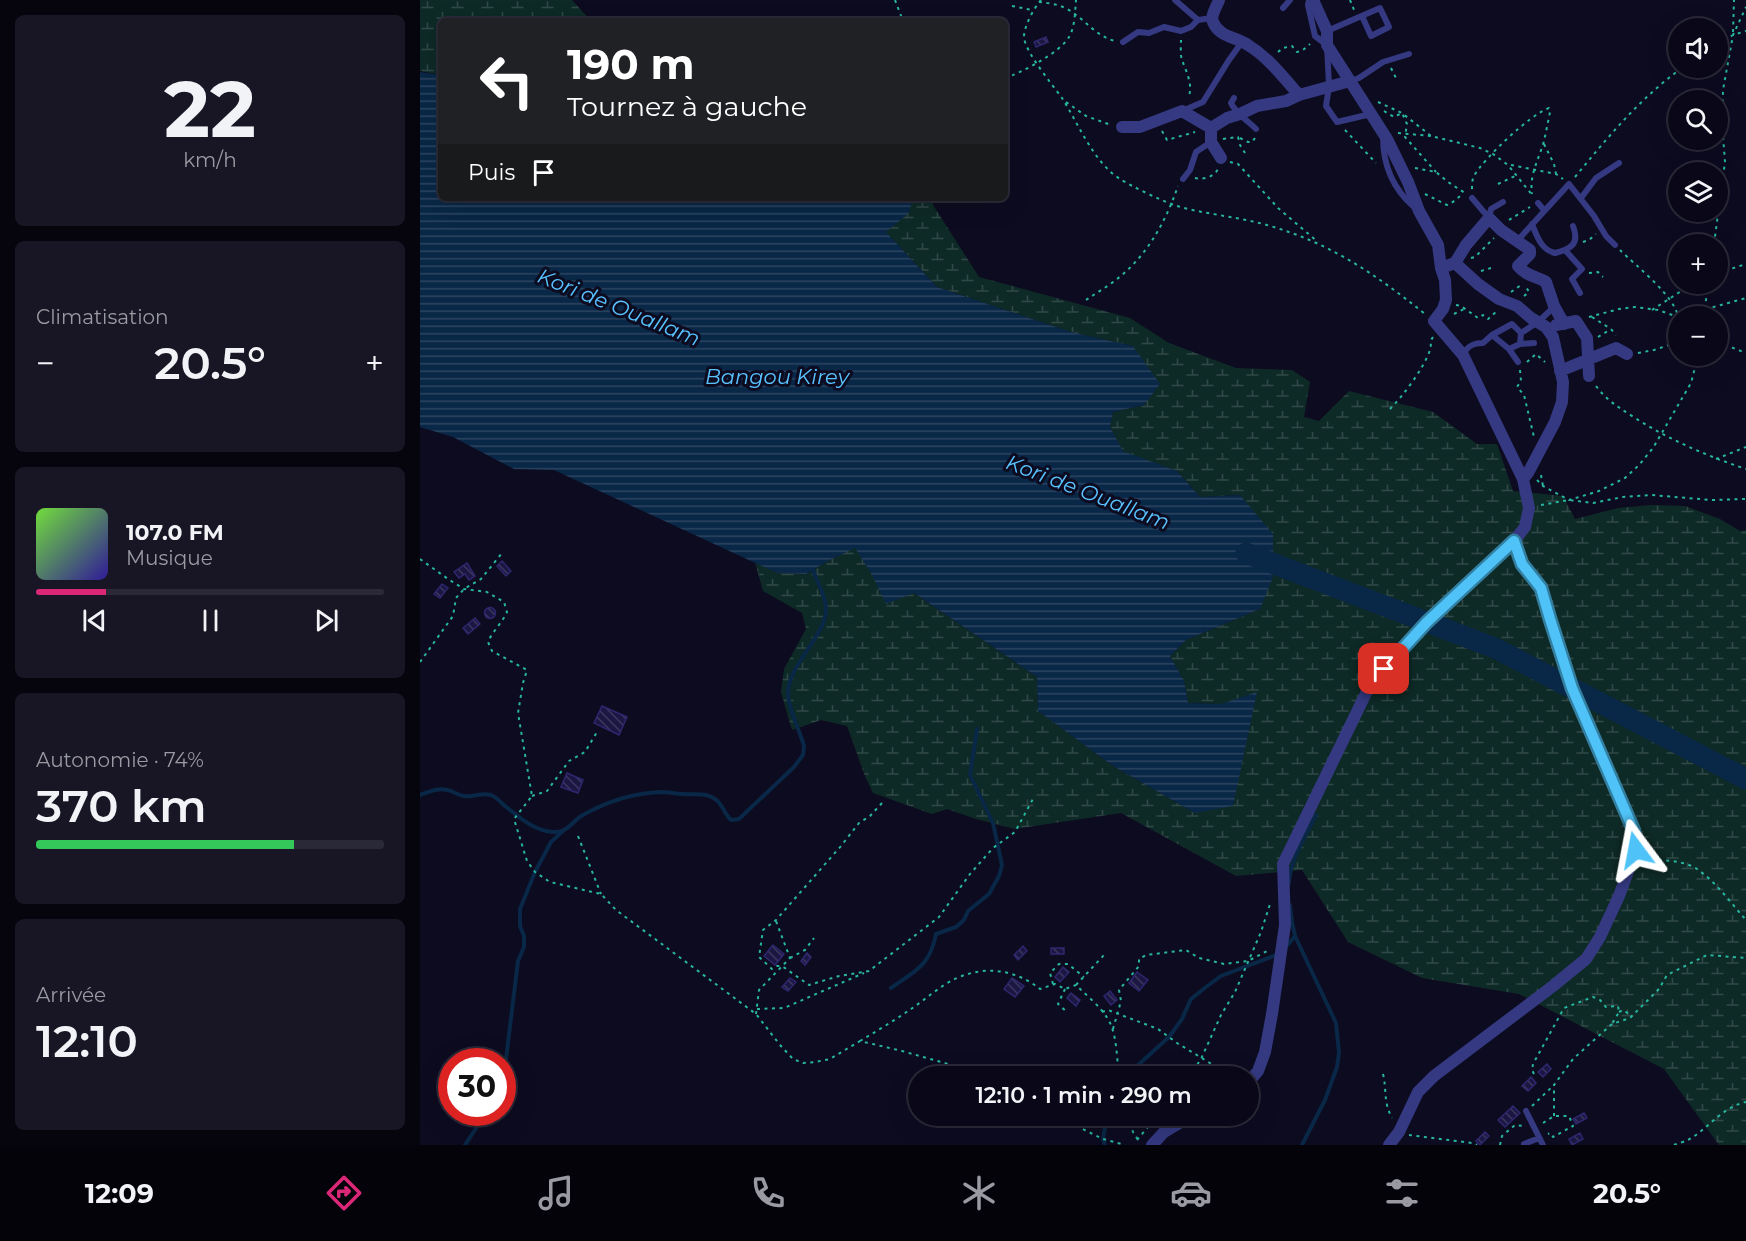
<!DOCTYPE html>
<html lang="fr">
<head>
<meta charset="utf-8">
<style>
	:root { --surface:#0a0818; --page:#181625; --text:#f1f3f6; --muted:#999aa2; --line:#2a2937; --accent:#db2777 }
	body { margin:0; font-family:Montserrat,sans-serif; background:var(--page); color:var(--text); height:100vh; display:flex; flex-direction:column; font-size:22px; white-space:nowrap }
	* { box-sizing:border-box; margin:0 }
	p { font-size:20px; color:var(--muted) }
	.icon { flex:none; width:33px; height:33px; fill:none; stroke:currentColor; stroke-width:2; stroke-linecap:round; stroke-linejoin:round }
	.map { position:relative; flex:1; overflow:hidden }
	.panel { display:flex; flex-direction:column; gap:15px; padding:15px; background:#06040d; width:420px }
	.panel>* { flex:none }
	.banner { position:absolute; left:18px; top:18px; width:570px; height:183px; border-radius:9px; box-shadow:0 6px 24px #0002,0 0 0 2px var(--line); background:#202124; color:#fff; overflow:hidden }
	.fabs { position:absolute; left:1248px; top:18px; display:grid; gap:12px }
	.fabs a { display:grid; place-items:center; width:60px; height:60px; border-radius:50%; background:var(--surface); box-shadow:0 6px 24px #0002,0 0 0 2px var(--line); font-size:30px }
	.speed { position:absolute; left:18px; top:1048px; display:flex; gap:12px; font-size:30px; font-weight:700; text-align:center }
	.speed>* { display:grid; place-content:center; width:78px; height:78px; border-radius:50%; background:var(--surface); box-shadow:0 6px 24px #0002,0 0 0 2px var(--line); line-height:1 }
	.speed .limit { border:9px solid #d22; background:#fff; color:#111 }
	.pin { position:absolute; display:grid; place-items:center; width:51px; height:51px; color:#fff; margin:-26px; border-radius:12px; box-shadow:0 3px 9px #0006 }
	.me { position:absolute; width:66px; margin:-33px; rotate:347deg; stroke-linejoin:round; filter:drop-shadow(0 0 4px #0008) }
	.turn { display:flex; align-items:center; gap:21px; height:126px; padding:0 30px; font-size:27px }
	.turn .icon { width:78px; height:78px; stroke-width:2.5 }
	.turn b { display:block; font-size:42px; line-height:51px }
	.then { display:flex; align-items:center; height:57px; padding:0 30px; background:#0003; gap:12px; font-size:22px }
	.big { font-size:45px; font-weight:600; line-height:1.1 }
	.panel .widget { flex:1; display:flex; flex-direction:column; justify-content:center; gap:9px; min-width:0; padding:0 21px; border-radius:9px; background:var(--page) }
	.panel .dial { align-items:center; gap:0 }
	.dial b { font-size:78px; line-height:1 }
	.song { display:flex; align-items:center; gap:18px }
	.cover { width:72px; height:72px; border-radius:9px; background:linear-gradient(135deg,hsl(100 70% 55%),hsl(250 70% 35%)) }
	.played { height:6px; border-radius:3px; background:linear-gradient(90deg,var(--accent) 20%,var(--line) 20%) }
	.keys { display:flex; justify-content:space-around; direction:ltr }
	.heat { display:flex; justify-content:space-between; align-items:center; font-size:33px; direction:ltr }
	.charge { height:9px; border-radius:4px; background:linear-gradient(90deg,#34c759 74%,var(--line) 0) }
	.trip { position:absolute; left:488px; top:1066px; width:351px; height:60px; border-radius:30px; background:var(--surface); box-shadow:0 6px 24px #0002,0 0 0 2px var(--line); font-weight:600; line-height:60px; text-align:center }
	.tabs { display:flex; height:96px; justify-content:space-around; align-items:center; background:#04030a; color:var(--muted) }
	.tabs .icon { width:42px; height:42px }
	.tabs .on { color:var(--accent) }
	.tabs b { font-size:27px; color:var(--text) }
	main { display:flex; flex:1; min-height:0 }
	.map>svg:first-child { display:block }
	.wetland { fill:url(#wetland-marsh) }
	.water { fill:url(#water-rules) }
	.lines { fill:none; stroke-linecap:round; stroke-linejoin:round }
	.stream { stroke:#092746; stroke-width:4 }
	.river { stroke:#092746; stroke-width:21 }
	.building { fill:url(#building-back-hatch); stroke:#2e276f; stroke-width:1.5 }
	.path { stroke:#27b69f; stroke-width:2; stroke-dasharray:3 4.5; stroke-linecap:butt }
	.service { stroke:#343981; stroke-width:6 }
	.minor { stroke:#343981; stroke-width:12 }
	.route-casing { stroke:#337fa1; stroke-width:15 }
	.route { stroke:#4fc3f7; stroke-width:10 }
	.labels { text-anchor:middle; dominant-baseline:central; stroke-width:6; stroke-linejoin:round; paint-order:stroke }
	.water-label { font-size:21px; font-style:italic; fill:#58c3ff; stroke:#0d0b20 }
</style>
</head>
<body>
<main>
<section class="panel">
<div class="widget dial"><b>22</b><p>km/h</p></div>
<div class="widget"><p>Climatisation</p>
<div class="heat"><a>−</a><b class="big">20.5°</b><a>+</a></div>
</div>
<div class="widget">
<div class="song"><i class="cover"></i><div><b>107.0 FM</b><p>Musique</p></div></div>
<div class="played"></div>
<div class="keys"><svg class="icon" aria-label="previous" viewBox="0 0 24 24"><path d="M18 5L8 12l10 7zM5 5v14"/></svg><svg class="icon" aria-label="pause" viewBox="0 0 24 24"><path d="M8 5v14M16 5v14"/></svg><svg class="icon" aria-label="next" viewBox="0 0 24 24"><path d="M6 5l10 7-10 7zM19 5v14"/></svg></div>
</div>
<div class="widget"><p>Autonomie · 74%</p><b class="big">370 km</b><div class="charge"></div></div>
<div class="widget"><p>Arrivée</p><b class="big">12:10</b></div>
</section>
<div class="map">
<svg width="1326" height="1145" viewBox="0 0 1326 1145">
	<defs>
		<pattern id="wetland-marsh" width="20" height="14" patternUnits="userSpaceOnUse" patternTransform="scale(1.5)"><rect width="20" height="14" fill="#0e2a26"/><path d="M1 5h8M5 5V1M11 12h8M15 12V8" fill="none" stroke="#304847"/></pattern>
		<pattern id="water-rules" width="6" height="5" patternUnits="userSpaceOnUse" patternTransform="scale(1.5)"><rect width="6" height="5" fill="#092746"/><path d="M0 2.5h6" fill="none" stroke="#2c4562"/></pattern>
		<pattern id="building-back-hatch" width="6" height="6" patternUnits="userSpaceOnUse" patternTransform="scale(1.5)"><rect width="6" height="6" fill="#1b1642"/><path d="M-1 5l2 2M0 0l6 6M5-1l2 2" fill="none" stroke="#3b375e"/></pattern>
	</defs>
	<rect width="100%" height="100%" fill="#0d0b20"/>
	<path class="wetland" d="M 0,0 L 152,0 L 171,21 L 21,21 L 21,75 L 0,71 Z
		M 493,198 L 511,198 L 513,205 L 559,277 L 710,318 L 749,343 L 816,368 L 872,370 L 890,382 L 884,417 L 899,421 L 929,391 L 1013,412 L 1057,444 L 1077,444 L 1093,491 L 1143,496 L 1155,519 L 1198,508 L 1231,505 L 1265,506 L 1300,519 L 1320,531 L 1326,530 L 1326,1145 L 1299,1145 L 1244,1069 L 1099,994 L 1002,978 L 928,942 L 882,870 L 816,876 L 701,813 L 595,829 L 556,819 L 527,809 L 512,814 L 453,793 L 445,776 L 427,726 L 401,720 L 372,730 L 361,692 L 364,669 L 386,629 L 382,613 L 343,591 L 335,562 L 357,573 L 386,574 L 408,561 L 435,547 L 451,573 L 494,593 L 617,677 L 618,711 L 693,766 L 775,813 L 837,693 L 801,704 L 768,703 L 764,681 L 750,656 L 766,640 L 840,609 L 820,495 L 780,497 L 757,471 L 703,452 L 690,427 L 693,412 L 724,405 L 713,346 L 651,332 L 517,287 L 466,232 L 488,213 Z"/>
	<path class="water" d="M 0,72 L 21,75 L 21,198 L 493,198 L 489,213 L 466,232 L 517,287 L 651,332 L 713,346 L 740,384 L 724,405 L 693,412 L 690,427 L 703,451 L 757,471 L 780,497 L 820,495 L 853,534 L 853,577 L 840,609 L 766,640 L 750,656 L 764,681 L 768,703 L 801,704 L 837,692 L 813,806 L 775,813 L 693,766 L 618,711 L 617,677 L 494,593 L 466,604 L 451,573 L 435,548 L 408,561 L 386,574 L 357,573 L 134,470 L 94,469 L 33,437 L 0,427 Z"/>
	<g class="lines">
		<path class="stream" d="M 0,795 C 11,791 19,787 31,791 C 35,793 39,795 44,796 C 53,798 61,792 71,795 C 76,797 81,802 85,806 C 99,817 114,831 133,832 C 148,833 152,821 163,815 C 188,801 213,793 241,792 C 249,792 256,794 264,794 C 275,795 286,792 295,799 C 303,804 304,814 311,820 L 319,819 L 374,767 L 383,755 L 384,746 C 380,731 368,709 368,693 C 368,665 407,634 406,609 C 406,596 397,582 393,570
			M 869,883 C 870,859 886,836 896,815
			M 870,905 L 872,922 L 875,936 L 916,1023 L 919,1053 L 917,1067 L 905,1100 L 882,1145
			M 866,947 L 875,936
			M 471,988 C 495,971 510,966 516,934 L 536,927 L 544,920 L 548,911 L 569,894 L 579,876 L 582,865 L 573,823 L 550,775 L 557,729
			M 710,1077 L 717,1066 L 749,1037 L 762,1019 L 771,999 L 786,987 L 801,976 L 859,954
			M 82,1092 L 98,961 L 104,947 L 104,936 L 100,926 L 100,909 L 115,872 L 131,842 L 144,830
			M 45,1145 L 66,1113
			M 685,1145 L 683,1139 L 687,1116"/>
		<path class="river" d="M 826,553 L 1075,648 L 1326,779"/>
	</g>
	<path class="building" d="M 626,37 L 628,42 L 616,47 L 614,42 Z
		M 82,561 L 91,571 L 86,576 L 77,566 Z
		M 47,563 L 55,576 L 49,580 L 45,574 L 39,578 L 34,572 Z
		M 22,584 L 28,588 L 20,598 L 14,594 Z
		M64.5 613a5.5 5.5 0 1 1 11 0a5.5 5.5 0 1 1-11 0Z
		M 55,618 L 60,624 L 48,634 L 43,628 Z
		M 182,706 L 207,717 L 199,735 L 174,723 Z
		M 147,773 L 163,780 L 158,793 L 141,787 Z
		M 353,945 L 364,954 L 355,965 L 344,956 Z
		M 603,946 L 607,951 L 598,960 L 594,955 Z
		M 631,948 L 644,948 L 644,954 L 631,954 Z
		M 387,953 L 391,957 L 385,965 L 381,961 Z
		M 643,967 L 649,972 L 640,982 L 635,977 Z
		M 717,972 L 728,980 L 719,991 L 709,983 Z
		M 370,978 L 376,982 L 368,991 L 362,987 Z
		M 592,978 L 604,986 L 595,997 L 584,989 Z
		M 690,991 L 697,1000 L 691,1005 L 684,996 Z
		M 651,993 L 660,1000 L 656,1006 L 647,998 Z
		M 1127,1064 L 1131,1069 L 1123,1077 L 1118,1072 Z
		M 1111,1077 L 1116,1083 L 1108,1091 L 1102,1086 Z
		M 1093,1106 L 1100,1113 L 1085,1127 L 1078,1120 Z
		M 1164,1113 L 1167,1118 L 1156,1124 L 1153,1119 Z
		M 1065,1132 L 1069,1136 L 1060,1145 L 1056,1141 Z
		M 1160,1133 L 1163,1139 L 1152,1145 L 1149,1139 Z"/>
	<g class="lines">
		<path class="path" d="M 475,0 L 483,21
			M 621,0 C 614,8 604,26 604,37 C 605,52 632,84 642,98 C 658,123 674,163 700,179 C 713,187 740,200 754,205 C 782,214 814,216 843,224 C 907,241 954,273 1005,314
			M 930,0 L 934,10
			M 619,2 C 628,3 638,4 647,9 C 664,18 675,36 695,41
			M 592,6 L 612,10
			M 1313,32 L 1314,0
			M 761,40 C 761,46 760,54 762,60 C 766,71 774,86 768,98
			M 1298,44 L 1313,35 L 1326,31
			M 858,52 L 863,48 L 872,46 L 877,52 L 883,50 L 890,44
			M 971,68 L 977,80
			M 585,78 C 601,73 641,52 649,37 C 655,27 655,12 656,0
			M 646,102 L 666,116 L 691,125
			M 958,102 L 982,113 L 1011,136 L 1060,148 L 1073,154 L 1088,165 L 1113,196
			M 964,111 L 974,117 L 982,113 L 987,124 L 985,137 L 1016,172
			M 925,130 L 956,163
			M 742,131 L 747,140 L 775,132
			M 978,133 L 1011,136
			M 820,138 L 828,142 L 832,142 L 835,138
			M 803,139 L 818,137 L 820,145 L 825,153
			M 1124,144 L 1134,164 L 1136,174
			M 810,162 L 818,164 L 858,208 L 898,242
			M 1091,165 L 1136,174 L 1143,179
			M 995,168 L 1016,172 L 1028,182 L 1045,193
			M 1155,177 C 1188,137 1220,98 1262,68
			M 775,178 C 783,180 794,177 798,169
			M 1078,184 L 1097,175
			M 1052,189 C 1052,184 1052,180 1054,176 C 1064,158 1111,114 1129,108 L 1130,112 C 1128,122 1126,132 1124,141 C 1119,159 1109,175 1112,194
			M 1005,194 L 1027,205 C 1033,203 1037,198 1043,194
			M 1089,220 L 1110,207
			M 1163,242 L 1169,240 L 1176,234
			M 1294,244 L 1305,162 L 1302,123 L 1303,90 L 1313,35 L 1326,7
			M 1200,250 C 1215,265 1255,296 1258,317
			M 1051,258 L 1055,257 L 1074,238
			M 1061,271 L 1071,268
			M 1169,273 L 1178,272 L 1183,277
			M 1298,273 L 1326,264
			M 1091,292 L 1101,285
			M 1104,296 L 1109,292 L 1106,287
			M 666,300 C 676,293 687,287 697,279 C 727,256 746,221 758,186
			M 1036,305 L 1041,306 L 1058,318 L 1063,315 L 1068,319 L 1078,310
			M 1232,310 L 1272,284
			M 1034,314 L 1044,309
			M 1284,316 L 1288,284
			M 1169,317 L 1199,309 L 1215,307 L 1238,310 L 1258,317 L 1326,298
			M 1172,317 L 1191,329 L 1196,335
			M 1178,337 L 1191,329
			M 1298,342 L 1326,353
			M 1218,353 L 1234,350 L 1258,342
			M 1107,362 L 1116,354 L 1125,362
			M 1100,370 L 1101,381 L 1097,387 L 1104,395 L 1114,437
			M 1176,386 C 1187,401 1200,408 1215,418 C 1250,440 1287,456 1326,469
			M 970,409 C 983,396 1004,368 1010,350 C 1012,345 1009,342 1013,337
			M 1296,459 L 1326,447
			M 1121,475 L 1123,486
			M 1117,480 L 1123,486 L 1149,500 L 1179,491 L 1205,478 L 1219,465 L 1233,448 L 1271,383 L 1278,356
			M 1121,505 L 1149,500 L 1173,503 L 1203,497 L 1232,495 L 1291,500 L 1326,499
			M 0,559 L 28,579 L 44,589 L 67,592 L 84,602 L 87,612 C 82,623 72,632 68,642 L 72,651 L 107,670 L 103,683 L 98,713 L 112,796 L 94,819 L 107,861 L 115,872 L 130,882 L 181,894 L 196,910 L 336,1014 L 360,1045 L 373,1059 L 383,1063 L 395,1062 L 410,1059 L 440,1041 L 482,1051 L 574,1077
			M 0,662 L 33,616 L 36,598 L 44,589 L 61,579 L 82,553
			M 112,796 L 127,791 L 149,761 L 165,752 L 177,732
			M 462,803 L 450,816 L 439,823 L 421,846 L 356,920 L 343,930 L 339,957 L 352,969 L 357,966 L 362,966 L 389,985 L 419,976 L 449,971 L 519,917 L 550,874 L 573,848 L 595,832 L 614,797
			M 158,836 L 181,894
			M 1224,859 L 1226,860 C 1242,860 1263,860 1277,869 C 1296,882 1311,903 1326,920
			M 370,958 L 385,950 L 394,938
			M 633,984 L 630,973 L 639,964 L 648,964 L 664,977
			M 656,985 L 684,955
			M 645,989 L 638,1004 L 647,1012
			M 337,1009 L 364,1008 L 444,973
			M 682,1012 L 688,1010 L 738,1029 L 757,1043 L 813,1077
			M 1199,1012 L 1203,1010 L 1212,1016
			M 336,1014 L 339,990 L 370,958 L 356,921
			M 693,1029 L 701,1001 L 699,990 L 719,966 L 719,959 L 726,955 L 766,950 L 779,958 L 804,964 L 828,961 L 849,950
			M 440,1041 C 457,1031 475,1020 491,1009 C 506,999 521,985 537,978 C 566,965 596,970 620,989 L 635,984 L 645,989 L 656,985 C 668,997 684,1009 691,1025 C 697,1040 697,1060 699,1077
			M 963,1074 C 967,1091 963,1101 972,1118
			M 1114,1074 L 1112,1070 L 1113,1064 L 1144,1008 L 1173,997 L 1180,1000 L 1186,1007 L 1198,1006 L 1199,1012 L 1192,1024
			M 769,1077 L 781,1059 L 801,1015 L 815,992 L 841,932 L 851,901
			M 1112,1106 L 1134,1085
			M 636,1116 L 683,1139 L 705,1145
			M 708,1116 L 713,1132 L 720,1143
			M 1134,1116 L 1134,1085 L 1153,1059 L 1192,1024 L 1210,1018 L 1239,989 L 1247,975 L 1287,955 L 1326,958
			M 1123,1123 L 1134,1116 L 1149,1116 L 1153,1126 L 1133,1137 L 1130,1133 L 1128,1134
			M 989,1135 L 1052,1143 L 1057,1145
			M 717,1140 L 737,1116
			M 1080,1145 L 1082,1136 L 1095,1125 L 1104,1126
			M 1254,1145 C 1258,1143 1264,1142 1268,1140 C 1288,1129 1302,1107 1326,1102"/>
		<path class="service" d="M 755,0 L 778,20
			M 889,0 L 888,5 L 895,36 L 907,45 L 909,86 L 906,106 L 917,122 L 951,114
			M 863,8 L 870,0
			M 907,31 L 960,8 L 969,27 L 951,36 L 942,16
			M 703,42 L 718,32 L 729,33 L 744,27 L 761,31 L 771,27 L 778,20 L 792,18
			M 931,81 L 939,78 L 963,62 L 989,54
			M 814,98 L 811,103 C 816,114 827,120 836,129
			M 762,111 L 783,102 L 809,60 L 822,42
			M 963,137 C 963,164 972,188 994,207
			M 763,179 L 770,170 L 776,152 L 791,142
			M 1052,198 L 1069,218
			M 1161,198 L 1176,178 L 1199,163
			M 1118,203 L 1124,210
			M 1069,218 L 1071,209 L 1083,202
			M 1112,224 C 1117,236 1121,250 1135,253 C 1151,249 1160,244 1153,226
			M 1098,240 L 1149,184 L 1174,216 L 1186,236 L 1195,245
			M 1145,250 L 1162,269 L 1152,279 L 1160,293
			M 1100,344 L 1114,343
			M 1089,349 L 1072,335 L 1092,324 L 1101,333
			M 1043,355 C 1047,346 1053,343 1063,343 L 1072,335
			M 1098,362 L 1089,349 L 1100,344 L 1101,333 L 1118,322 L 1134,307
			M 1106,1111 L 1123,1145
			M 1104,1144 L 1119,1138"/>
		<path class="minor" d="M 799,0 C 797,6 790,16 793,22 C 799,37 816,37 828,45 C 849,58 863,77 879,95 L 930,81
			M 702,127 L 720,127 L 762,111 L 791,128
			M 801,158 L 791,142 L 791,128 L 807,118 L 820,114 L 837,106 L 866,101 L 879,95
			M 1035,263 L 1046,245 L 1069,218 L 1081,230 L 1110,250 L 1110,254 L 1098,266 C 1106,276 1116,276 1126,282 L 1134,306 L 1144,324
			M 1021,268 L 1035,263 L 1058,284 L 1079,299 L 1097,306 L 1111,318 L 1126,327 L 1133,337 L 1143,382 L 1142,402 L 1135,422 L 1108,473 L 1103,479
			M 1136,325 L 1156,321 L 1167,338 L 1169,376
			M 1140,371 L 1196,348 L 1207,354
			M 828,1083 L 838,1071 L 845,1052 L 852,1014 L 865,925 L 863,864 L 950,685 L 1007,622 L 1094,541 L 1105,527 L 1109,508 L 1103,479 L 1043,355 L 1014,321 L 1023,309 L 1026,300 L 1025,280 L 1021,268 L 1018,245 L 999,211 L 988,182 L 967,139 L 907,45 L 907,31 L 893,0
			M 732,1145 L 744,1132 L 771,1116
			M 969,1145 L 979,1132 L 998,1092 L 1014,1076 L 1133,986 L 1166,959 L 1180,937 L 1199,896 L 1216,850 L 1214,831 L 1152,688 L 1129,619 L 1121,588 L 1102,564 L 1094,541"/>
	</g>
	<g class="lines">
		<g class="route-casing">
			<path id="route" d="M 964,669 L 1007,622 L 1094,541 L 1102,564 L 1121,588 L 1130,619 L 1152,688 L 1214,831 L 1216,850"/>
		</g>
		<use href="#route" class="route"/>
	</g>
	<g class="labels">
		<g class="water-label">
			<text transform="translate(199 307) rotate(22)">Kori de Ouallam</text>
			<text x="357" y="376">Bangou Kirey</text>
			<text transform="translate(668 492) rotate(21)">Kori de Ouallam</text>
		</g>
	</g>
</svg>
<div class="fabs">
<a><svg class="icon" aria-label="sound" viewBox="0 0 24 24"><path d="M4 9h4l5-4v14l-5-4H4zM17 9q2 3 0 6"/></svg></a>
<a><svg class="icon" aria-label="search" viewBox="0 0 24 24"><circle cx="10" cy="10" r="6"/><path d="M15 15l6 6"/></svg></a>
<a><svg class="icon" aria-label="layers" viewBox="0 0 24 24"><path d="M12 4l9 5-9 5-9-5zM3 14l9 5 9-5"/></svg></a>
<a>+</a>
<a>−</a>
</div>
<div class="speed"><div class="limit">30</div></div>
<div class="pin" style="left:964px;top:669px;background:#d93025"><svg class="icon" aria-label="arrive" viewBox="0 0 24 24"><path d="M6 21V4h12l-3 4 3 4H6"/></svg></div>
<svg class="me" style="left:1216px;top:850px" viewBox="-20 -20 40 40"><path d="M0-17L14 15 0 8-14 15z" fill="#4fc3f7" stroke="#fff" stroke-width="4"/></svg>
<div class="trip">12:10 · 1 min · 290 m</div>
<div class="banner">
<div class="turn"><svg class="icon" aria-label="left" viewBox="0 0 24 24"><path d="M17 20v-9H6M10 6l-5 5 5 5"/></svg><div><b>190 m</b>Tournez à gauche</div></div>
<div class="then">Puis<svg class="icon" aria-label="arrive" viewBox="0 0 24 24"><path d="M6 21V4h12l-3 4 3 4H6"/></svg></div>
</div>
</div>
</main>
<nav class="tabs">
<b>12:09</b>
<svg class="icon on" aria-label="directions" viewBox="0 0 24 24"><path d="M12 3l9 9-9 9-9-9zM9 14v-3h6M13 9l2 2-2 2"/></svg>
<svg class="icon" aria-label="music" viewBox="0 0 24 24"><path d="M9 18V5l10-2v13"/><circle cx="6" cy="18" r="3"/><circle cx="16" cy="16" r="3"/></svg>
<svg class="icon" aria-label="phone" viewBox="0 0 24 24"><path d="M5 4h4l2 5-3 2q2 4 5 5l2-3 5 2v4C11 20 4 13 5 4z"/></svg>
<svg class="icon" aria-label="climate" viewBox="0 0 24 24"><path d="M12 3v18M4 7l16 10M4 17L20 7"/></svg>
<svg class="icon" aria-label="car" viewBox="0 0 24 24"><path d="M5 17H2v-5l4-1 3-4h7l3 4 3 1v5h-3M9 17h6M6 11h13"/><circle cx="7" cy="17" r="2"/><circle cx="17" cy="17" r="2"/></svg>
<svg class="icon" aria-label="filters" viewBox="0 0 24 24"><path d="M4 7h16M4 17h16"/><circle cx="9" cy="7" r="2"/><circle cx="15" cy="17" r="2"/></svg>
<b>20.5°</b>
</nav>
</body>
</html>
